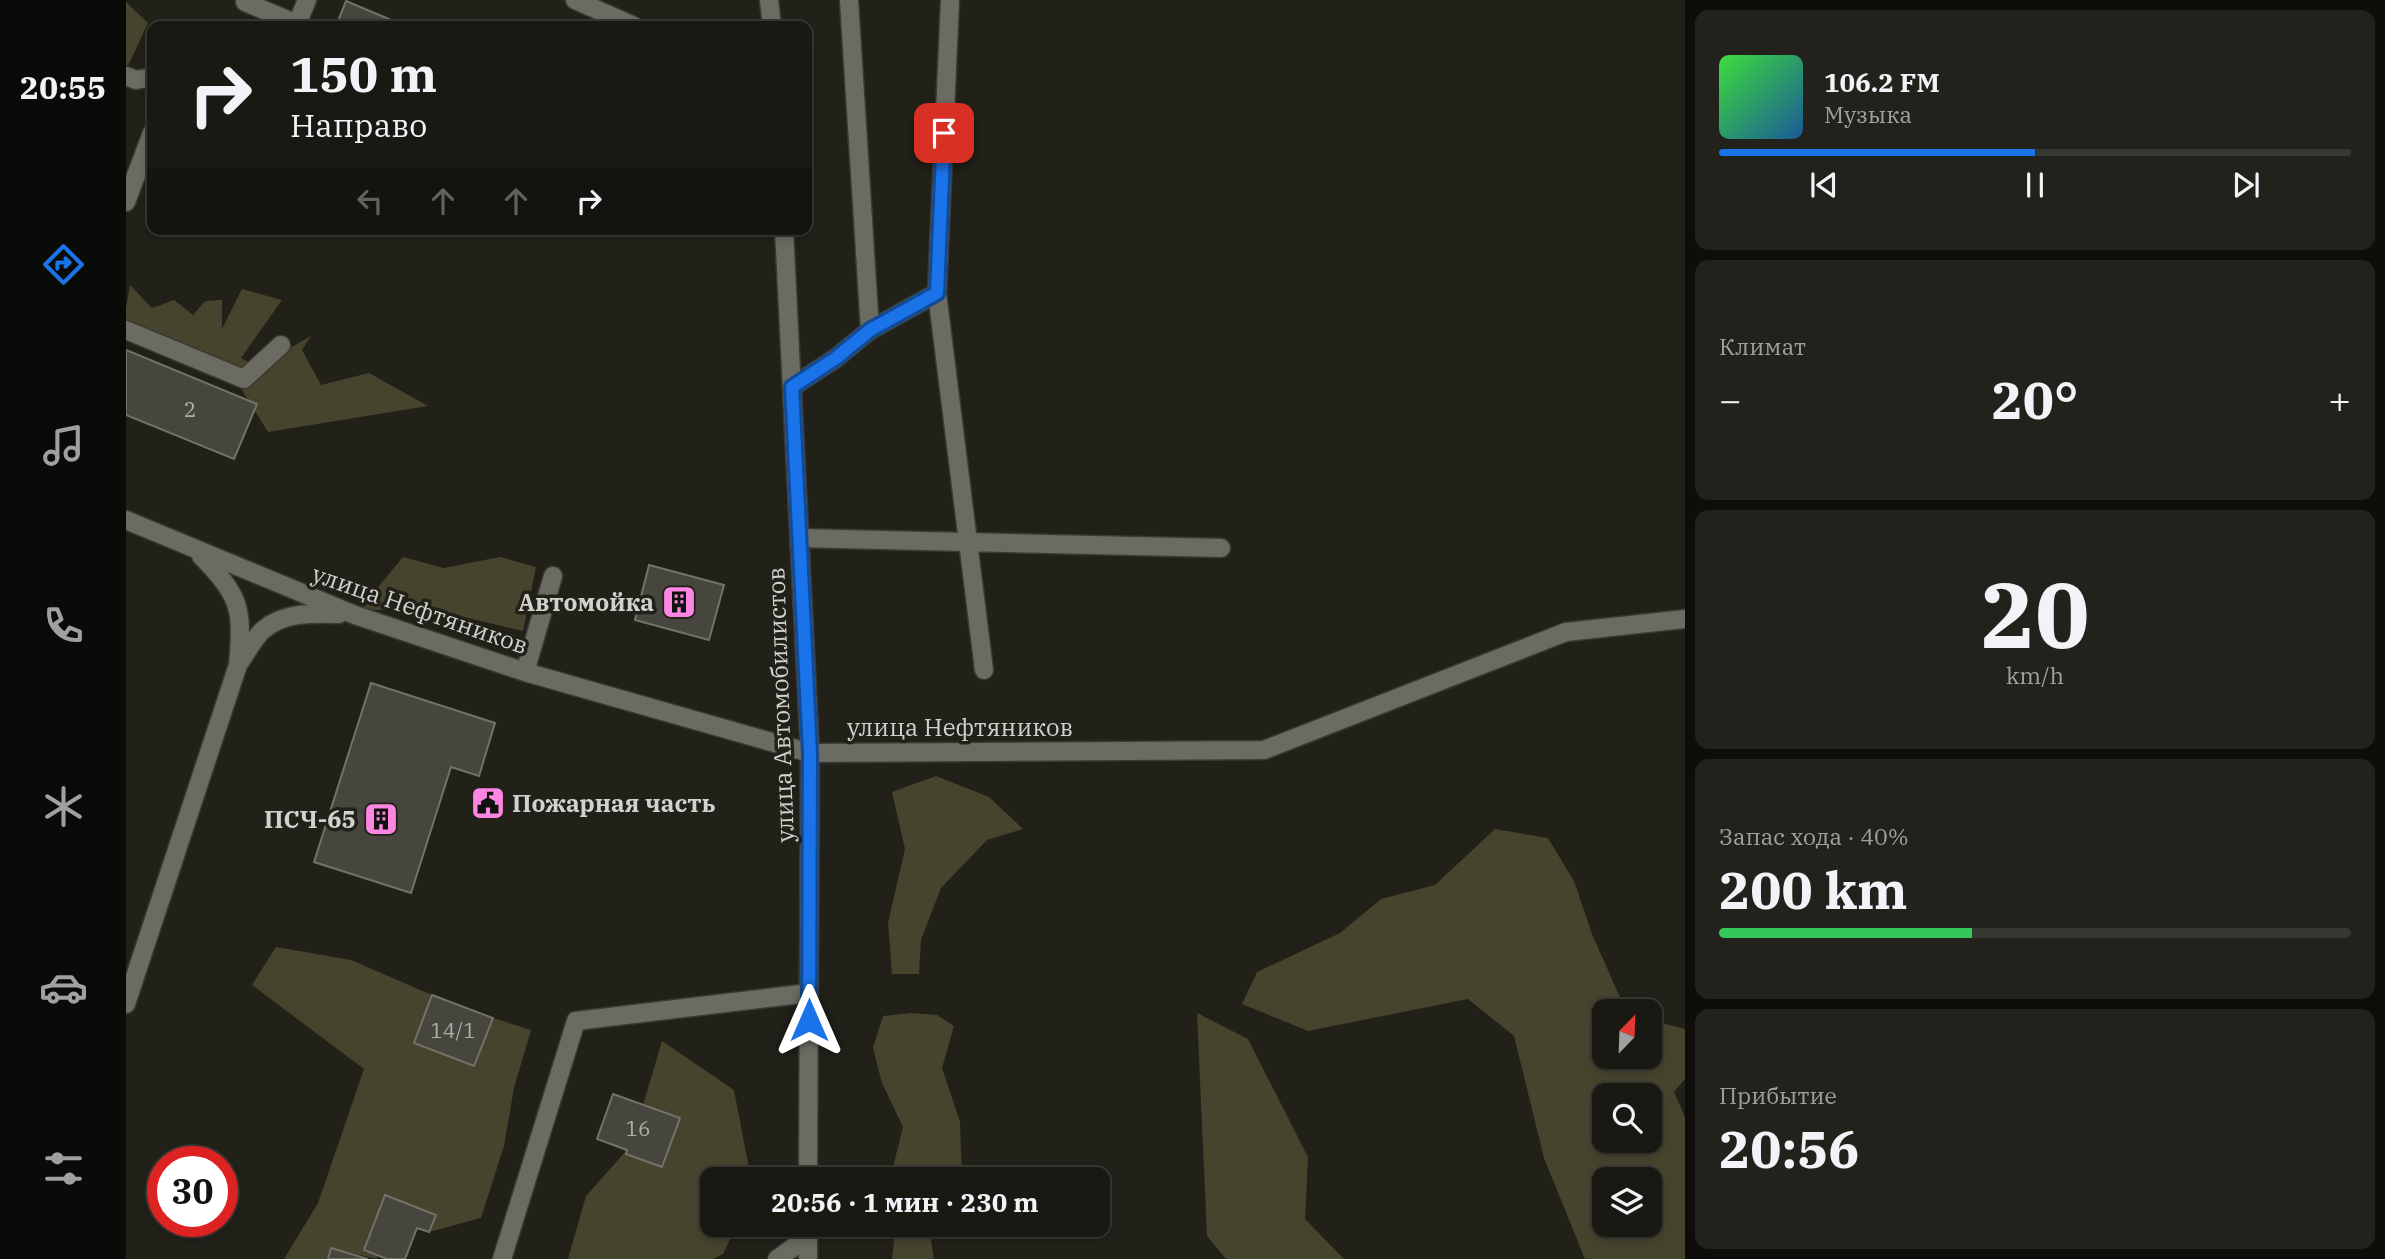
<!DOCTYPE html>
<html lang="ru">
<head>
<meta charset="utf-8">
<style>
	:root { --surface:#191813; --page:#22211c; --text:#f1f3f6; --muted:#9fa0a0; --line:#373733; --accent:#1a73e8 }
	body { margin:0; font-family:"IBM Plex Serif",serif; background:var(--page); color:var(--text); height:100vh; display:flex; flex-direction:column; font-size:26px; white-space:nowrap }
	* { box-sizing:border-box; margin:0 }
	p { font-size:23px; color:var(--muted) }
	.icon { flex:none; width:38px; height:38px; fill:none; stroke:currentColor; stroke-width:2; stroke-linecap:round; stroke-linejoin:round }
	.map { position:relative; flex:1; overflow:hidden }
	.side { display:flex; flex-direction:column; gap:10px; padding:10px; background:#0e0d0a; width:700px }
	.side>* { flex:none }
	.hud { position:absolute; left:21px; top:21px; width:665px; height:214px; border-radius:14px; box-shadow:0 4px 10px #0003,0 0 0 2px var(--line); background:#191813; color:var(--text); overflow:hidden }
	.needle { width:46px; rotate:23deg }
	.fabs { position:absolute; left:1466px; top:999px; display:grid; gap:14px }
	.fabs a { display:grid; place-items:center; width:70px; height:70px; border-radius:14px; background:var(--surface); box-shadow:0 4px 10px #0003,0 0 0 2px var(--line); font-size:35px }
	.speed { position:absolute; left:21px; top:1146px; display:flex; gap:14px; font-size:35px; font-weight:700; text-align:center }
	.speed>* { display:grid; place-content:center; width:91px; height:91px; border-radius:50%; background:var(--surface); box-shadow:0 4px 10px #0003,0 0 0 2px var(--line); line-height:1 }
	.speed .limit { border:10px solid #d22; background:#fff; color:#111 }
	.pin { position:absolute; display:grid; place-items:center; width:60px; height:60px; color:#fff; margin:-30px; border-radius:14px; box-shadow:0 4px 10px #0006 }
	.me { position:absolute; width:77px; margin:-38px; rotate:0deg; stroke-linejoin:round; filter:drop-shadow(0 0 5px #0008) }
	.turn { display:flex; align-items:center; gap:24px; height:147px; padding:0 28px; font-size:32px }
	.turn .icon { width:91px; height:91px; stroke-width:2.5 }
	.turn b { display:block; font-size:49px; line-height:60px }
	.lanes { display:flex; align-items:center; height:66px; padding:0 28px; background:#0003; justify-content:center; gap:35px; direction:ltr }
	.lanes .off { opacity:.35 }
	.big { font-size:52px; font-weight:700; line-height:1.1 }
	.side .tile { flex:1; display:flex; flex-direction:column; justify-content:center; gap:10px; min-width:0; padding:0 24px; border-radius:14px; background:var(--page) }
	.side .dial { align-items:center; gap:0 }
	.dial b { font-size:91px; line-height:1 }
	.song { display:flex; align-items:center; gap:21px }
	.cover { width:84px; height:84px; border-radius:10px; background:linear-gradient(135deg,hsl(120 70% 55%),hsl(210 70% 35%)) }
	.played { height:7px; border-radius:4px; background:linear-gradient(90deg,var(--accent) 50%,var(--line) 50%) }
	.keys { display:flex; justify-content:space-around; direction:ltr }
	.heat { display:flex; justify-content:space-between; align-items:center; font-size:38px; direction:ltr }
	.charge { height:10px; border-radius:5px; background:linear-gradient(90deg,#34c759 40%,var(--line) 0) }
	.trip { position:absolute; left:574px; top:1167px; width:410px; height:70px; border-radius:14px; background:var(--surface); box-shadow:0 4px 10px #0003,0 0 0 2px var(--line); font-weight:700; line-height:70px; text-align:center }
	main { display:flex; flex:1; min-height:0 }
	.dock { display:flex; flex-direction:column; width:126px; justify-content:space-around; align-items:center; background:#0a0a08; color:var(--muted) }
	.dock .icon { width:49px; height:49px }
	.dock .active { color:var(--accent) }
	.dock b { font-size:32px; color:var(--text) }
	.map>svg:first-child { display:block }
	.green { fill:#47442e; fill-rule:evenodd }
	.building { fill:#46453e; stroke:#73726a; stroke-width:2 }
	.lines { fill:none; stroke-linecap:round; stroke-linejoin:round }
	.minor-casing { stroke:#3a3a35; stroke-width:21 }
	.minor { stroke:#6c6b62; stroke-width:18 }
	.route-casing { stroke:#114b97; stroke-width:18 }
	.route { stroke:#1a73e8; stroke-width:12 }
	.labels { text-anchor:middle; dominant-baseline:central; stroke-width:7; stroke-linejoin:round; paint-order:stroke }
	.number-label { font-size:21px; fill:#afafa9 }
	.poi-label { font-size:24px; font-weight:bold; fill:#d2d2cd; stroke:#212019; text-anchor:end }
	.street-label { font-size:24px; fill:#d2d2cd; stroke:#212019 }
</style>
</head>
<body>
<main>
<nav class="dock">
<b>20:55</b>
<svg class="icon active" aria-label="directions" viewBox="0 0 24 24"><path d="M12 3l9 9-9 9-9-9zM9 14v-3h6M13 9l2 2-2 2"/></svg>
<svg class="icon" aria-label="music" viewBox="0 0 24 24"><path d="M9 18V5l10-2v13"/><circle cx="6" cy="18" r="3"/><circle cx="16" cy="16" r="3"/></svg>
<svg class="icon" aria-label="phone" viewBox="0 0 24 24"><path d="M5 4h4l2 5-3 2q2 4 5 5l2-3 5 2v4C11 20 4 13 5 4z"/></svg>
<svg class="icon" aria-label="climate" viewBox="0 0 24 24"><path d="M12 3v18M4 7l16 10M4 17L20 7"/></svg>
<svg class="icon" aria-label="car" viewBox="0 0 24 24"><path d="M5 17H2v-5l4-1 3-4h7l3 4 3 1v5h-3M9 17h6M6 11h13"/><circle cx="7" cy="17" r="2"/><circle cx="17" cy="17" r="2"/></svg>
<svg class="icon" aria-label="filters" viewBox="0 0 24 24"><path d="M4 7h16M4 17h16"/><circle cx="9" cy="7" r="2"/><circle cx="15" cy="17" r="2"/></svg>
</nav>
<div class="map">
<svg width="1559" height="1259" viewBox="0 0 1559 1259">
	<rect width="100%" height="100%" fill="#212019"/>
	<path class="green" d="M 0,2 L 22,23 L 2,66 L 0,65 Z
		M 4,285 L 26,308 L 48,300 L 67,315 L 79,301 L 96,300 L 96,329 L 116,289 L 156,300 L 115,358 L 131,367 L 185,336 L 176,350 L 195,385 L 243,373 L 302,406 L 142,432 L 114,387 L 0,340 L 0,308 Z
		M 277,557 L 318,568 L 374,557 L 410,567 L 397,631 L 321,613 L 234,609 Z
		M 810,776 L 863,797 L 897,829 L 861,840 L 815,888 L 795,940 L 793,974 L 766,974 L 762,923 L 779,849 L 766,792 Z
		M 1369,829 L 1422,838 L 1448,881 L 1466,934 L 1500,1011 L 1479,1012 L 1479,1057 L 1524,1057 L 1524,1020 L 1559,1029 L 1559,1079 L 1548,1092 L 1559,1117 L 1559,1259 L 1459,1259 L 1418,1158 L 1388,1036 L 1342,999 L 1182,1031 L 1116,1004 L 1131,972 L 1214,933 L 1255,899 L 1309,885 ZM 1479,1096 L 1524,1096 L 1524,1141 L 1479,1141 ZM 1479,1180 L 1524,1180 L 1524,1225 L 1479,1225 Z
		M 150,947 L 225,960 L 306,995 L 288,1043 L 348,1066 L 367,1018 L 405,1030 L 388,1088 L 378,1146 L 355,1218 L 303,1232 L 259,1196 L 251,1259 L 206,1248 L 202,1259 L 158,1259 L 192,1203 L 238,1069 L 126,985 Z
		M 785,1013 L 811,1015 L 828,1026 L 816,1068 L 834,1122 L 836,1179 L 764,1179 L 777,1127 L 756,1083 L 747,1048 L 757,1016 Z
		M 1071,1013 L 1122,1039 L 1182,1157 L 1179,1219 L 1218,1259 L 1100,1259 L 1081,1236 Z
		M 536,1041 L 608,1090 L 625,1179 L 586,1180 L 586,1225 L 611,1225 L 597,1254 L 587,1259 L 442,1259 L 460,1196 L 501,1150 L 537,1167 L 554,1118 L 517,1105 Z
		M 803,1228 L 808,1259 L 766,1259 L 769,1231 Z"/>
	<path class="building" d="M 220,1 L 270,22 L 268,26 L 210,26 Z
		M 0,350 L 131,404 L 108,459 L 0,415 Z
		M 523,565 L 598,585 L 583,640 L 509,620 Z
		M 245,683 L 369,723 L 353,776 L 325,767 L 285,893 L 188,862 Z
		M 306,995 L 367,1018 L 348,1066 L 288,1043 Z
		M 487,1094 L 554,1118 L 536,1167 L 500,1154 L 501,1150 L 471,1139 Z
		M 259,1195 L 310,1215 L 303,1232 L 291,1228 L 279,1259 L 261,1259 L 238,1250 Z
		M 205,1248 L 242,1259 L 202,1259 Z"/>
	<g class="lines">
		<g class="minor-casing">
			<path id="minor" d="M 120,0 L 119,2 L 171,24 L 181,0
				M 449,0 L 508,26
				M 643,0 L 646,26
				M 723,0 L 744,330
				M 824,0 L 811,293 L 858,670
				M 0,76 L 10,80 L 26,77
				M 0,202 L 26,133
				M 658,229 L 684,753 L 682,1180
				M 0,330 L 118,379 L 155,345
				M 666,387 L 710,358 L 744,330 L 811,293
				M 0,520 L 229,615 L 399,672 L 684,753 L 1138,750 L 1440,632 L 1559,619
				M 673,538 L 1095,548
				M 114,662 C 121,652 128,638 137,630 C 157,612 188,613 213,614
				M 399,672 L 427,576
				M 0,1004 L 112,665 C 117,609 115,597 75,556
				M 682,1228 L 682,1259
				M 376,1259 L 450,1021 L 683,993
				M 651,1259 L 682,1237"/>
		</g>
		<use href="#minor" class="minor"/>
	</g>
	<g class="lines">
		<g class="route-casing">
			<path id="route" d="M 683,1020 L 684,753 L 666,387 L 710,358 L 744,330 L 811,293 L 818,133"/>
		</g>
		<use href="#route" class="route"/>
	</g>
	<defs>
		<g id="building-square" transform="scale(1.75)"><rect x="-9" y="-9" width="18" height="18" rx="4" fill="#fd86e2" stroke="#212019"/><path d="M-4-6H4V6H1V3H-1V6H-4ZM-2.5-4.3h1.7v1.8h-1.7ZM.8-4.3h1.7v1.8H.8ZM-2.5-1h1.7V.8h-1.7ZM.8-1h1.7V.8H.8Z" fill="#111"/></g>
		<g id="civic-square" transform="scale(1.75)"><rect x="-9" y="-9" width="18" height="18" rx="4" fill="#fd86e2" stroke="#212019"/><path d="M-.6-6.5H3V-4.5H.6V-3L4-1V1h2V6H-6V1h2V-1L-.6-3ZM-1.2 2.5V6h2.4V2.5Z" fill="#111"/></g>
	</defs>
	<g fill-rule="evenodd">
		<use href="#building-square" x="553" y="602"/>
		<use href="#civic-square" x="362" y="803"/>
		<use href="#building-square" x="255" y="819"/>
	</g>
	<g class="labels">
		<g class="number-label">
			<text x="64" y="409">2</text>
			<text x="327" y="1030">14/1</text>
			<text x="512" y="1128">16</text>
		</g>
		<g class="poi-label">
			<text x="528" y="602">Автомойка</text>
			<text x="386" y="803" text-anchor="start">Пожарная часть</text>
			<text x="230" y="819">ПСЧ-65</text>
		</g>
		<g class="street-label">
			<text transform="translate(294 609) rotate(19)">улица Нефтяников</text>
			<text transform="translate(654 705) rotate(-92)">улица Автомобилистов</text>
			<text x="834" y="727">улица Нефтяников</text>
		</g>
	</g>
</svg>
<div class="fabs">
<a><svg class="needle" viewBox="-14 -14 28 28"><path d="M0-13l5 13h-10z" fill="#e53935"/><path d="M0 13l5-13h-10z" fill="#9fa0a0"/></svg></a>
<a><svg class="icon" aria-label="search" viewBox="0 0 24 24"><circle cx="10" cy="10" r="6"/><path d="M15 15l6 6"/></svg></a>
<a><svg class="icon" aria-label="layers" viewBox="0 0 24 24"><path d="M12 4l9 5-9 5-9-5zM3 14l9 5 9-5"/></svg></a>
</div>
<div class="speed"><div class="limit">30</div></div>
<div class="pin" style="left:818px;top:133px;background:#d93025"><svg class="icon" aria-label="arrive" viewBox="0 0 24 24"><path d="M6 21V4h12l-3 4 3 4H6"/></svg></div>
<svg class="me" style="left:683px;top:1020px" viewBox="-20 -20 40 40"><path d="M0-17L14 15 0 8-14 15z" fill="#1a73e8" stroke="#fff" stroke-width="4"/></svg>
<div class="trip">20:56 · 1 мин · 230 m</div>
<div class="hud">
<div class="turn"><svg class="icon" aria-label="right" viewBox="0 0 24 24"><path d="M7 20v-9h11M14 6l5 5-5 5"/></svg><div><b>150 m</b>Направо</div></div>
<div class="lanes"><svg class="icon off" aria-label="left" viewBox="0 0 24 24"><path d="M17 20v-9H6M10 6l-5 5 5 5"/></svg><svg class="icon off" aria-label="ahead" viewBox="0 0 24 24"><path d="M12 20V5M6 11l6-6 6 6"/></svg><svg class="icon off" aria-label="ahead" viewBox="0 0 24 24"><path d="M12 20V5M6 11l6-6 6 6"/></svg><svg class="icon" aria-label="right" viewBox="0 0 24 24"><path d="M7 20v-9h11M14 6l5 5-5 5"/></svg></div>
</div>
</div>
<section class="side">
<div class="tile">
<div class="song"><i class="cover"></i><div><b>106.2 FM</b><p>Музыка</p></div></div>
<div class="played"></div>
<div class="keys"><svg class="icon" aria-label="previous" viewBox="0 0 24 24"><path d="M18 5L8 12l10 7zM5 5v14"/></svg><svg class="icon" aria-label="pause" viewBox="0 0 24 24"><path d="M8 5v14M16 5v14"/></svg><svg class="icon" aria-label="next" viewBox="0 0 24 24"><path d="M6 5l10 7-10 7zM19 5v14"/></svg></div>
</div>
<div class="tile"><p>Климат</p>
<div class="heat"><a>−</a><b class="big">20°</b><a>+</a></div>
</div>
<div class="tile dial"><b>20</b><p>km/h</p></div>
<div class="tile"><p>Запас хода · 40%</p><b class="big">200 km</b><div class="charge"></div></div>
<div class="tile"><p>Прибытие</p><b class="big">20:56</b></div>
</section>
</main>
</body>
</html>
